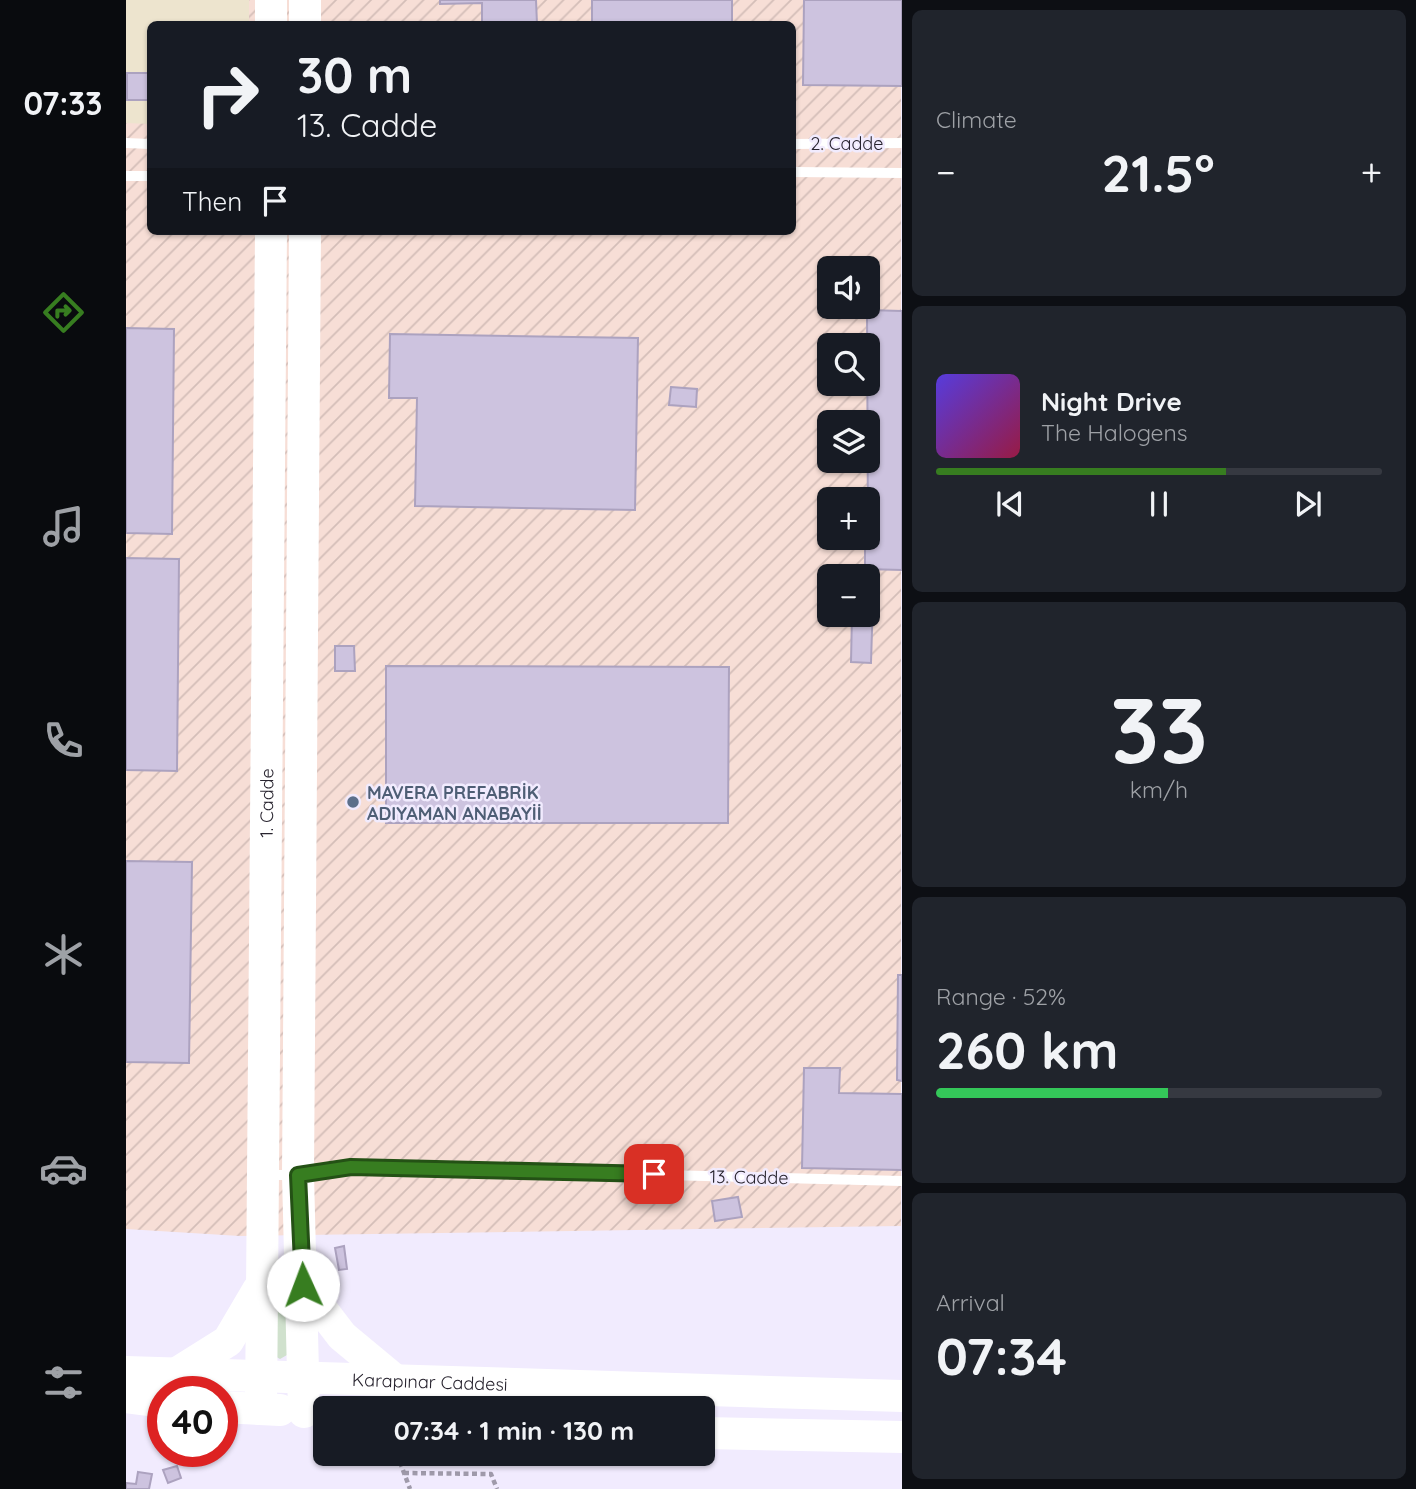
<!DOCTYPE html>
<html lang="en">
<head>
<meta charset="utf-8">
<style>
	:root { --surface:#171b24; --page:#20242c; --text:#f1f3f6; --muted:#9ea1a6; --line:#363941; --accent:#377d20 }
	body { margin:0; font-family:Quicksand,sans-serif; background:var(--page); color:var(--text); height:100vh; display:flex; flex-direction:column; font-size:26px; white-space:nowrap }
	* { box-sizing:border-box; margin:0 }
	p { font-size:23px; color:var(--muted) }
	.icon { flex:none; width:38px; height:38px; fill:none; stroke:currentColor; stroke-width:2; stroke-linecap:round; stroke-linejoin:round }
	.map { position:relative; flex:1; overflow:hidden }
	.sheet { display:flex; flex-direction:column; gap:10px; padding:10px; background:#0d0f14; width:514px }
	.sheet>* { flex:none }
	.banner { position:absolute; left:21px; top:21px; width:649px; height:214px; border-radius:10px; box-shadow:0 2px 5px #0004; background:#171b24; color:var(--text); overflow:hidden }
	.controls { position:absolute; left:691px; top:256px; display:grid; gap:14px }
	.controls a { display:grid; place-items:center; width:63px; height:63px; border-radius:10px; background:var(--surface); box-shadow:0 2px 5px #0004; font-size:35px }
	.speed { position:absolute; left:21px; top:1376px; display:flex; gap:14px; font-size:35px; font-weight:700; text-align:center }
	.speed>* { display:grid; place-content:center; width:91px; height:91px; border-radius:50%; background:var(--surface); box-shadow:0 2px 5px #0004; line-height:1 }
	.speed .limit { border:10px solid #d22; background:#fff; color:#111 }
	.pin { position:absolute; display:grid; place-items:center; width:60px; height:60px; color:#fff; margin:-30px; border-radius:14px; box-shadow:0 4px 10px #0006 }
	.me { position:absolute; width:77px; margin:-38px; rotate:358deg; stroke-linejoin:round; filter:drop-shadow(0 0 5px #0008) }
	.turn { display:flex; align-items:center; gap:24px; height:147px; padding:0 35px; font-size:32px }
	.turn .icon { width:91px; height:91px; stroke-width:2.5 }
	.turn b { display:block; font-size:49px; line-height:60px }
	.then { display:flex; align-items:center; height:66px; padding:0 35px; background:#0003; gap:14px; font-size:26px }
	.big { font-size:52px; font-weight:700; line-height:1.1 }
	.sheet .tile { flex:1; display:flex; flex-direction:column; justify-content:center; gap:10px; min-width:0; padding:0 24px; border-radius:10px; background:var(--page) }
	.sheet .dial { align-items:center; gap:0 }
	.dial b { font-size:91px; line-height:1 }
	.song { display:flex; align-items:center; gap:21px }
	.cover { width:84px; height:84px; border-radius:10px; background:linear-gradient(135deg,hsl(250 70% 55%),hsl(340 70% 35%)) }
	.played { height:7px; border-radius:4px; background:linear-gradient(90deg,var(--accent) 65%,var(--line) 65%) }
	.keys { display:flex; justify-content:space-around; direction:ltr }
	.heat { display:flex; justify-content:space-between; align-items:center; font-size:38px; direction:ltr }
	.charge { height:10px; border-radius:5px; background:linear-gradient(90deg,#34c759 52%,var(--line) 0) }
	.trip { position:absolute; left:187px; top:1396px; width:402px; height:70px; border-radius:10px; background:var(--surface); box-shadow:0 2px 5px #0004; font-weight:700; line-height:70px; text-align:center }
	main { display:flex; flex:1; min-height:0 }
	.tabs { display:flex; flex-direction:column; width:126px; justify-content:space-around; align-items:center; background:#090b0e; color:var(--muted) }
	.tabs .icon { width:49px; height:49px }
	.tabs .selected { color:var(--accent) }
	.tabs b { font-size:32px; color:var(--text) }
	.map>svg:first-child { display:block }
	.industrial { fill:url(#industrial-furrows); fill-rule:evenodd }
	.education { fill:#ede4ce }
	.green { fill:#d0e1cd }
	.building { fill:#cdc3df; stroke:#aca2bf; stroke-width:2 }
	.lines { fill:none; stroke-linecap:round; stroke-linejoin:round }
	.path { stroke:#9f9aaa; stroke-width:4.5; stroke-dasharray:5 3.5; stroke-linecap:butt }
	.lane { stroke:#fff; stroke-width:10 }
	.secondary { stroke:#fff; stroke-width:32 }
	.route-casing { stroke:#245115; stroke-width:18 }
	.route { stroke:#377d20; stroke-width:12 }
	.service-dot { fill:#5c6f8a; stroke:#f1ebfe; stroke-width:2.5 }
	.labels { text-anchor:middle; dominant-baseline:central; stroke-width:5; stroke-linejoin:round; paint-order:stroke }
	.street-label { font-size:18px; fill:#28242f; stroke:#f1ebfe }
	.service-label { font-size:18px; font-weight:bold; fill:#4e5e75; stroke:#f1ebfe; text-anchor:start }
</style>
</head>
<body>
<main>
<nav class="tabs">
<b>07:33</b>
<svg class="icon selected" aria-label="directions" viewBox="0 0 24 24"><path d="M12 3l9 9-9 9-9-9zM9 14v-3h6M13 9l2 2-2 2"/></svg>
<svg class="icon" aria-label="music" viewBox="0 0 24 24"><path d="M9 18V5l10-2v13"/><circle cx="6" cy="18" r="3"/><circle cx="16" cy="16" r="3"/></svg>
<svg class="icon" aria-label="phone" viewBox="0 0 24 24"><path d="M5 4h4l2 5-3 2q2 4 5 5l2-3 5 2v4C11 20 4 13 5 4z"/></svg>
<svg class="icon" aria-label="climate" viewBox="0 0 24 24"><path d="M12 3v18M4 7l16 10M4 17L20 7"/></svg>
<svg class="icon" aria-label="car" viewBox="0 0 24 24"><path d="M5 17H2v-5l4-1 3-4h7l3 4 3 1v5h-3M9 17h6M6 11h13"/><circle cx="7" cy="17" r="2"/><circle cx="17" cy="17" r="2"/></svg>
<svg class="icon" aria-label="filters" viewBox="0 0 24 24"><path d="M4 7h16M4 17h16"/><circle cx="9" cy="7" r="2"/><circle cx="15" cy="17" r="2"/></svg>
</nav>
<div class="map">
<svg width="776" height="1489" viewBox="0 0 776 1489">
	<defs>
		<pattern id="industrial-furrows" width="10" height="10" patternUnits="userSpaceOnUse" patternTransform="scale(1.75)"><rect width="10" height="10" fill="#f7ded6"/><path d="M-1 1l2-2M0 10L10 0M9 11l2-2" fill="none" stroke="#d4beb8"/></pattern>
	</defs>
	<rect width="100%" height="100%" fill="#f1ebfe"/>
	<path class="industrial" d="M 0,0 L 775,0 L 775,1226 L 114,1236 L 0,1229 ZM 24,24 L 667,24 L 667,231 L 24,231 ZM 704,268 L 742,268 L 742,306 L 704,306 ZM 704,345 L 742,345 L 742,383 L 704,383 ZM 704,422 L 742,422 L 742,460 L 704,460 ZM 704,499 L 742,499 L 742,537 L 704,537 ZM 704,576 L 742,576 L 742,614 L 704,614 Z"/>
	<path class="education" d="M 0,0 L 123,0 L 123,24 L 24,24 L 24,124 L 0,123 Z"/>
	<path class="green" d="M 147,1277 L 161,1277 L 161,1355 L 154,1359 L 147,1355 Z"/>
	<path class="building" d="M 314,0 L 410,0 L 411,24 L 356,24 L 356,3 L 314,4 Z
		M 466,0 L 606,0 L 606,24 L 466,24 Z
		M 678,0 L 776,0 L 776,86 L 677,85 Z
		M 1,73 L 24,73 L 24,100 L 1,100 Z
		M 741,310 L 776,311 L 776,570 L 739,569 L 739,537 L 742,537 Z
		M 0,328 L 48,329 L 46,534 L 0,533 Z
		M 264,334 L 512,338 L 509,510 L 289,506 L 291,398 L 263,398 Z
		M 545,387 L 571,389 L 570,407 L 543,405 Z
		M 0,558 L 53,559 L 51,771 L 0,770 Z
		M 727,575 L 748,575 L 748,596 L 742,595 L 742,576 Z
		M 742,598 L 747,598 L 745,663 L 725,662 L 726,614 L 742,614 Z
		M 209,646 L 228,646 L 229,671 L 209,671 Z
		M 260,666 L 603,667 L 602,823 L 260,823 Z
		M 0,861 L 66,862 L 63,1063 L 0,1062 Z
		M 772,975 L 776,975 L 776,1081 L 771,1080 Z
		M 678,1068 L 714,1068 L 713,1093 L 776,1094 L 776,1170 L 676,1168 Z
		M 612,1197 L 616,1217 L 589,1221 L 586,1201 Z
		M 218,1246 L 221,1269 L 213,1270 L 209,1248 Z
		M 51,1466 L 55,1478 L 42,1483 L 37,1470 Z
		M 12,1472 L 26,1474 L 23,1489 L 0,1489 L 0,1483 L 10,1484 Z"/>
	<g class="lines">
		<path class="path" d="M 271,1454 L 284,1489
			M 278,1473 L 365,1474 L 371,1489"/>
		<path class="lane" d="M 0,143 L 24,144
			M 667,144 L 776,143
			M 667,172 L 776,173
			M 0,176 L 24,176
			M 139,1175 L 172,1175 L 225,1167 L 776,1181"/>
		<g class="secondary">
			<path d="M 145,0 L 145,24"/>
			<path d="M 179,24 L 179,0"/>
			<path d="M 177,1285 L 216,1336 L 269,1380"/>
			<path id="s1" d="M 0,1372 L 776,1396"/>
			<path d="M 51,1373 L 102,1341 L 132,1290"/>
			<path d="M 0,1397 L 37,1402"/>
			<path d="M 96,1407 L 154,1410"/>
			<path id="s2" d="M 135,1409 L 145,231"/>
			<path d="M 178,1412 L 172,1175 L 179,231"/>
			<path d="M 578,1433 L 776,1437"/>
		</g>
	</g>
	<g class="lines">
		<g class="route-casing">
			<path id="route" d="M 177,1285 L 172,1175 L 225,1167 L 528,1174"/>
		</g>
		<use href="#route" class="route"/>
	</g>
	<circle class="service-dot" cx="227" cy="802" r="7"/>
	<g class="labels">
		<g class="street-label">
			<text x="721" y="143">2. Cadde</text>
			<text stroke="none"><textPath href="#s2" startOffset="606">1. Cadde</textPath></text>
			<text transform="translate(623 1177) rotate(1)">13. Cadde</text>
			<text stroke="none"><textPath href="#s1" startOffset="304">Karapınar Caddesi</textPath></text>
		</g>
		<g class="service-label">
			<text x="241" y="792">MAVERA PREFABRİK<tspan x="241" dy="21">ADIYAMAN ANABAYİİ</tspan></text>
		</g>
	</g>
</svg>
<div class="controls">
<a><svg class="icon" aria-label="sound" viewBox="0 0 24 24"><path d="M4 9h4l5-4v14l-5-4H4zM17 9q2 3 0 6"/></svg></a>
<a><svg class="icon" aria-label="search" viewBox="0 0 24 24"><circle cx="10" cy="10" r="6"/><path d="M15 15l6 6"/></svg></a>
<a><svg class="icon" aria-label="layers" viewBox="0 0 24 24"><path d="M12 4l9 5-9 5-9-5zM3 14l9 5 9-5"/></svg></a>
<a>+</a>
<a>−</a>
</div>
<div class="speed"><div class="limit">40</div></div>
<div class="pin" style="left:528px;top:1174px;background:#d93025"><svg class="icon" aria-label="arrive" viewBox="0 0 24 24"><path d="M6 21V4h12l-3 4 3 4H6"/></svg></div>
<svg class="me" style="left:177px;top:1285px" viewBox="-20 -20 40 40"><circle r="19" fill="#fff"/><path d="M0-13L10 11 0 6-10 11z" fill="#377d20"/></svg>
<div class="trip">07:34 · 1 min · 130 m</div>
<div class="banner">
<div class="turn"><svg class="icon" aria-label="right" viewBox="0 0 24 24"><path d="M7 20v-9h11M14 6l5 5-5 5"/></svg><div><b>30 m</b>13. Cadde</div></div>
<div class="then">Then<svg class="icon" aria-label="arrive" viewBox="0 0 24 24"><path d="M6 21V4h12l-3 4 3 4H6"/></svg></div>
</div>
</div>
<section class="sheet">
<div class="tile"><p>Climate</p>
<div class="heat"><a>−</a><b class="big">21.5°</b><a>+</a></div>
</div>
<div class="tile">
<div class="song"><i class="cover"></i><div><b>Night Drive</b><p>The Halogens</p></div></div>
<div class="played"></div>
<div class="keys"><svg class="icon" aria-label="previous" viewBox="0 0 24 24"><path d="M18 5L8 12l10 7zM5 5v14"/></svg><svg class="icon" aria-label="pause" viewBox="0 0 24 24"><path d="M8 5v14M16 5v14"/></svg><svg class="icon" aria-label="next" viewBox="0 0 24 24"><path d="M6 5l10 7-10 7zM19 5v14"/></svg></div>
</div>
<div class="tile dial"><b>33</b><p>km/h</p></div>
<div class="tile"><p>Range · 52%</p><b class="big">260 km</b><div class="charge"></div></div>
<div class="tile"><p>Arrival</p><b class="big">07:34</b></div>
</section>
</main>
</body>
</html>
